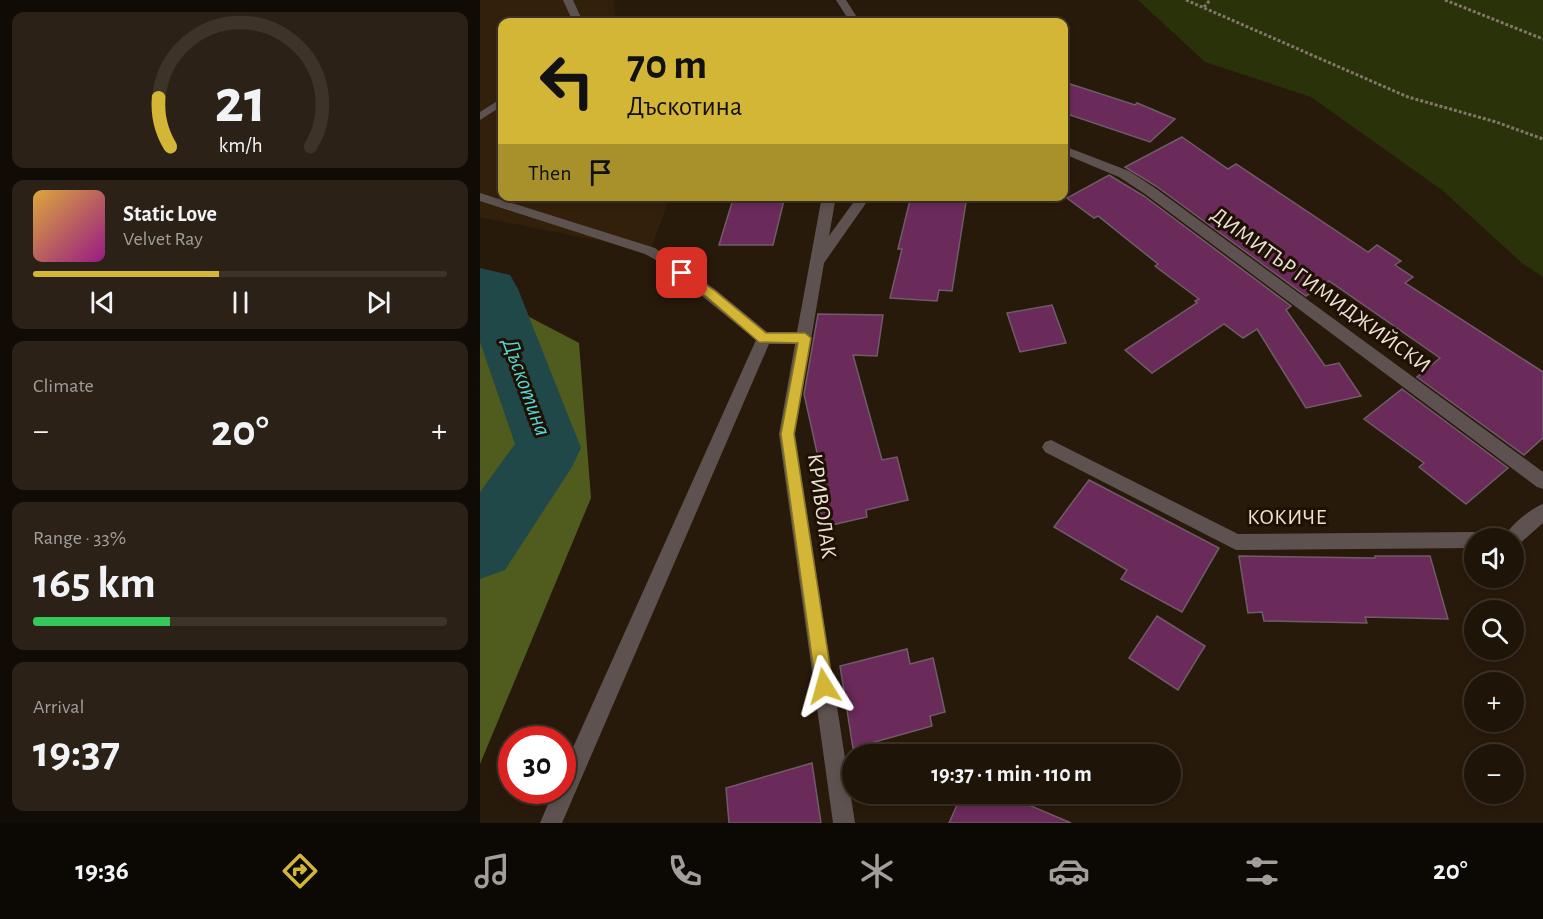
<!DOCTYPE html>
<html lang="en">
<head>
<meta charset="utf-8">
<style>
	:root { --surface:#1e1408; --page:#2b2116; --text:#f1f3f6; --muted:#a19e9c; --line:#3c3329; --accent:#d3b635 }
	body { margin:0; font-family:"Alegreya Sans",sans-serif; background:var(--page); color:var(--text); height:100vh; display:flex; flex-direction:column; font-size:22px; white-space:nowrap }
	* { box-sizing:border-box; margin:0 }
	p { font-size:20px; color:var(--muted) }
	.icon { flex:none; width:33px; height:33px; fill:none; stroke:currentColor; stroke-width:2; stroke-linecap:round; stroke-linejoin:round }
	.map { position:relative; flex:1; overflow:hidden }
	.side { display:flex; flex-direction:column; gap:12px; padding:12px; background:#100b04; width:480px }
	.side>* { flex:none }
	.top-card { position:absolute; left:18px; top:18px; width:570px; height:183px; border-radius:12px; box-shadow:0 3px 9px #0003,0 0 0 2px var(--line); background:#d3b635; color:#111; overflow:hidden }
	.tools { position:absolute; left:984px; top:528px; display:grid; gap:12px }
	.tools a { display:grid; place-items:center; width:60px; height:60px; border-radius:50%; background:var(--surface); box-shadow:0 3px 9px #0003,0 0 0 2px var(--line); font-size:30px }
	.speed { position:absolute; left:18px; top:726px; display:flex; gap:12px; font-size:30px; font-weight:700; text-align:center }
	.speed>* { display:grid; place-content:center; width:78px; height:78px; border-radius:50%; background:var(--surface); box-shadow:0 3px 9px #0003,0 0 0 2px var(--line); line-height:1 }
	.speed .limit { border:9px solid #d22; background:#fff; color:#111 }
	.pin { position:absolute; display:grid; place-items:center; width:51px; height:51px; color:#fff; margin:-26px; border-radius:12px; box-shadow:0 3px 9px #0006 }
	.me { position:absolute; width:66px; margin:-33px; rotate:352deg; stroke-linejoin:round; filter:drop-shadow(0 0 4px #0008) }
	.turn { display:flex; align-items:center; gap:21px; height:126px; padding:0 30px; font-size:27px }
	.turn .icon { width:78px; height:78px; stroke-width:2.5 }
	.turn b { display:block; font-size:42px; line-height:51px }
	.then { display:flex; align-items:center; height:57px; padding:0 30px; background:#0003; gap:12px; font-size:22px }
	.big { font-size:45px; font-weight:700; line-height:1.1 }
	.side .card { flex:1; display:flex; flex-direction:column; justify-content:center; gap:9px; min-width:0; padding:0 21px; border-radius:12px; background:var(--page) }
	.side .dial { align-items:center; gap:0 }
	.dial svg { height:156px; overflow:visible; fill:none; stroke:var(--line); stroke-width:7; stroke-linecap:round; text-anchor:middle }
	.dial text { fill:var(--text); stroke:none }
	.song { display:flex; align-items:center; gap:18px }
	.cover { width:72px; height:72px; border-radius:9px; background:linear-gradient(135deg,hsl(40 70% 55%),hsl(310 70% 35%)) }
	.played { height:6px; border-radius:3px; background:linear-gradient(90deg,var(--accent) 45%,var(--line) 45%) }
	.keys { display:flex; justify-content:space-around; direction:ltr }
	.heat { display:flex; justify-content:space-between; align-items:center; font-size:33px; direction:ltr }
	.charge { height:9px; border-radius:4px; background:linear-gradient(90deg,#34c759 33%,var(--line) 0) }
	.trip { position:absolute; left:362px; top:744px; width:339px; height:60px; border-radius:30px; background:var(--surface); box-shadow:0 3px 9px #0003,0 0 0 2px var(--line); font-weight:700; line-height:60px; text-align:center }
	.tab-bar { display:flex; height:96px; justify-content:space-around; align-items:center; background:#0c0803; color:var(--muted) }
	.tab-bar .icon { width:42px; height:42px }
	.tab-bar .selected { color:var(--accent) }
	.tab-bar b { font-size:27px; color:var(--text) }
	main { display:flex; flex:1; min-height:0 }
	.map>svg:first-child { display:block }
	.built { fill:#32200a }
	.green { fill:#2a3209 }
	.forest { fill:#505c1d }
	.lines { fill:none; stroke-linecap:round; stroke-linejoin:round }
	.river { fill:#214848; fill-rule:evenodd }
	.building { fill:#6a2a5a; stroke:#705b69; stroke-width:1.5 }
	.path { stroke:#82766a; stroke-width:3; stroke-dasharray:3 2; stroke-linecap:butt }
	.service { fill:#5d524f; fill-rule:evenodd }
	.minor { fill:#5d524f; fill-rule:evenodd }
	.route { fill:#d3b635; stroke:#897622; stroke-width:1.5 }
	.labels { text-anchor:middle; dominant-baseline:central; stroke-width:6; stroke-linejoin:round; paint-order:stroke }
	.street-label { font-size:22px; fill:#eae0d6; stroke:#1e1103 }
	.water-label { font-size:24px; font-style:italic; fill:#54d5d7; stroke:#1e1103 }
</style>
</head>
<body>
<main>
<section class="side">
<div class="card dial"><svg viewBox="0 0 100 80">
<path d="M14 69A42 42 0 1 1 86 69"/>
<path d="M14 69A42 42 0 0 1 8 44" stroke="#d3b635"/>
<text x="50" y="56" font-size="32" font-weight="700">21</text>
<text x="50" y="72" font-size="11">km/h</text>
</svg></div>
<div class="card">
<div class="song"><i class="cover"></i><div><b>Static Love</b><p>Velvet Ray</p></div></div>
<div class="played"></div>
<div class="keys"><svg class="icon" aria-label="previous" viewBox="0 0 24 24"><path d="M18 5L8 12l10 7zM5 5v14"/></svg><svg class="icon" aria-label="pause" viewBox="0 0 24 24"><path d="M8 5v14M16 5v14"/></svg><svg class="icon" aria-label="next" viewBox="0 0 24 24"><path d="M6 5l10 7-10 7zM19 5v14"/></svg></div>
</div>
<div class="card"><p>Climate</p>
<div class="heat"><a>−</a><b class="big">20°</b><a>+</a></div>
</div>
<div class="card"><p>Range · 33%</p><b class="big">165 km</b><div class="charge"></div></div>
<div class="card"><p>Arrival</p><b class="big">19:37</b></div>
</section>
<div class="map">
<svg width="1063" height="823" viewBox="0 0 1063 823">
	<rect width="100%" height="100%" fill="#281a0b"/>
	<path class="built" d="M 0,0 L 133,0 L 136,22 L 22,22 L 22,196 L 190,197 L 170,251 L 0,217 Z"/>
	<path class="green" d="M 658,0 L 1063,0 L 1063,277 L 1042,263 L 962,190 L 831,97 L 725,62 Z"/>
	<path class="forest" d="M 0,299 L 17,300 L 99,343 L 111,498 L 0,764 Z"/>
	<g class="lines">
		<path class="river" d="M 0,268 L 30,275 L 38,289 L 101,448 L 92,467 L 25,570 L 0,579 L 0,492 L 35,444 L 0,342 Z"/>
	</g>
	<path class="building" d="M 584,82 L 655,105 L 657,103 L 695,119 L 670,142 L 584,113 Z
		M 702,137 L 748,169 L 756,164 L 888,252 L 897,245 L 921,261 L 915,265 L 933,277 L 925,283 L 1063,372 L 1063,438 L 1044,455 L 937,377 L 960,358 L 849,281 L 826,296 L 676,186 L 645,167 Z
		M 629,175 L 664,196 L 811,306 L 806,310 L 845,366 L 859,363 L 881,396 L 826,408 L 777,329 L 763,338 L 744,324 L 672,373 L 645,350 L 717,303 L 715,301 L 719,299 L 675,266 L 678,264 L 618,216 L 614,218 L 587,198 Z
		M 254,196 L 305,196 L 293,245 L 239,245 Z
		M 431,196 L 487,196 L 472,291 L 459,290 L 457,301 L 410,298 L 422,249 L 418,249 Z
		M 572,305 L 586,343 L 540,352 L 527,313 Z
		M 338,314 L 403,315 L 397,356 L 373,355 L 402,460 L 417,457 L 428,500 L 386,510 L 387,517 L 343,527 L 335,476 L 342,475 L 324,394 Z
		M 922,389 L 1028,468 L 986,504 L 939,467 L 944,463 L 884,419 Z
		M 609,480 L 739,548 L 702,612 L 641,579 L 647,570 L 574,527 Z
		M 759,556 L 895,558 L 895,556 L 950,556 L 968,619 L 885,617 L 887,623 L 784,621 L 782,612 L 768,613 Z
		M 677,616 L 725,646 L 698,690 L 649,658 Z
		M 427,649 L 430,664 L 453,658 L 465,712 L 450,716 L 452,726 L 373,748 L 360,666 Z
		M 332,763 L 341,823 L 249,823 L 246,788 Z
		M 482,794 L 523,794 L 591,823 L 469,823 Z"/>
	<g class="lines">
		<path class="path" d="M 706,0 L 928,97 L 1016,122 L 1063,139
			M 965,0 L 1063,39
			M 724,7 L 730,0"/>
		<path class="service" d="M 83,0 L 93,0 L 103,22 L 93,22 Z
			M 22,98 L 22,106 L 0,120 L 0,112 Z
			M 0,193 L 175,248 L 194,262 L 187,266 L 165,254 L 0,201 Z"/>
		<path class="minor" d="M 356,0 L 366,0 L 380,22 L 370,22 Z
			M 584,146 L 649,171 L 675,188 L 1063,472 L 1063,489 L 1057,487 L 665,194 L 639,177 L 584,154 Z
			M 342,196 L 356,196 L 349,236 L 378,196 L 391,196 L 344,263 L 315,434 L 375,823 L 353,823 L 299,434 L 315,344 L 289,344 L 82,823 L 60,823 L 74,790 L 82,790 L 82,772 L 276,340 L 180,262 L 182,259 L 192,259 L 236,290 L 287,332 L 317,332 Z
			M 571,440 L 758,534 L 994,532 L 1000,534 L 1002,538 L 994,538 L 994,548 L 756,550 L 565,452 L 562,447 L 565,442 Z
			M 1063,504 L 1063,523 L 1039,544 L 1034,546 L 1034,538 L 1024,538 C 1029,526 1050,509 1063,504 Z"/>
	</g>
	<path class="route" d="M 202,269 L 235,291 L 286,333 L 325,333 L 331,338 L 314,434 L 353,686 L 350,691 L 344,694 L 338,691 L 336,686 L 301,434 L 318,343 L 279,342 L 227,297 L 197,276 L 197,270 Z"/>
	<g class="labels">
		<g class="street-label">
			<text transform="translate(841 290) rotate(36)">ДИМИТЪР ГИМИДЖИЙСКИ</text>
			<text transform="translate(342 506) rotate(82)">КРИВОЛАК</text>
			<text x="807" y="517">КОКИЧЕ</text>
		</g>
		<g class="water-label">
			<text transform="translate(46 387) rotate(70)">Дъскотина</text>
		</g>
	</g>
</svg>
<div class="tools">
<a><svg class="icon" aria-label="sound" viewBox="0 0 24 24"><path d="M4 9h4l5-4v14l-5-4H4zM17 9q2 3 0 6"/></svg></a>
<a><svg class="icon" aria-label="search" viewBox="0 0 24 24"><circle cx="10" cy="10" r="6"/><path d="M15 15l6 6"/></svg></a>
<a>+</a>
<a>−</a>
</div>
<div class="speed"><div class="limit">30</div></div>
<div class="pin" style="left:202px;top:273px;background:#d93025"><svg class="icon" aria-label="arrive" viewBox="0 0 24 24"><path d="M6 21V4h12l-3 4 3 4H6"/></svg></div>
<svg class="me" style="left:344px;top:686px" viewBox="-20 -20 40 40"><path d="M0-17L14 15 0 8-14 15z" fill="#d3b635" stroke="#fff" stroke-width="4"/></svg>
<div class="trip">19:37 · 1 min · 110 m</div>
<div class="top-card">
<div class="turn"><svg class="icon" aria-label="left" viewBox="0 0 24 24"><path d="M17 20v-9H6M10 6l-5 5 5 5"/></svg><div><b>70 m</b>Дъскотина</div></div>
<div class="then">Then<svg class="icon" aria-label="arrive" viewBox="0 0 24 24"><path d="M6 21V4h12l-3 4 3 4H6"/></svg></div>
</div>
</div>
</main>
<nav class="tab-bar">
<b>19:36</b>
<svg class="icon selected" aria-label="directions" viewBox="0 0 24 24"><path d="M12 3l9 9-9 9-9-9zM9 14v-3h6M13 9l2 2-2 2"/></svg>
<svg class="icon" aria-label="music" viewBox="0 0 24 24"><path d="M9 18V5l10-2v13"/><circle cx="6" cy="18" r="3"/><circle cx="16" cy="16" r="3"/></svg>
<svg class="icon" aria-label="phone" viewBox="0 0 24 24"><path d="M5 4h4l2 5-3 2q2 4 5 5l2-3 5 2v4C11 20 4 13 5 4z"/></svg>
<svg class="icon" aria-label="climate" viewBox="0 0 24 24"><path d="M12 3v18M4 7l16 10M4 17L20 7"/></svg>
<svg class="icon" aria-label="car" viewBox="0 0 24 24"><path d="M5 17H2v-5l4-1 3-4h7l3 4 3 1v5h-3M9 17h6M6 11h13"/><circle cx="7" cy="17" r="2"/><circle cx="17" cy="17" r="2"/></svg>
<svg class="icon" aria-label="filters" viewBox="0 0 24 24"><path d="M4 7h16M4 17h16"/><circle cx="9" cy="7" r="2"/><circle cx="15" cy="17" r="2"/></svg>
<b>20°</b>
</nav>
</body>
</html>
